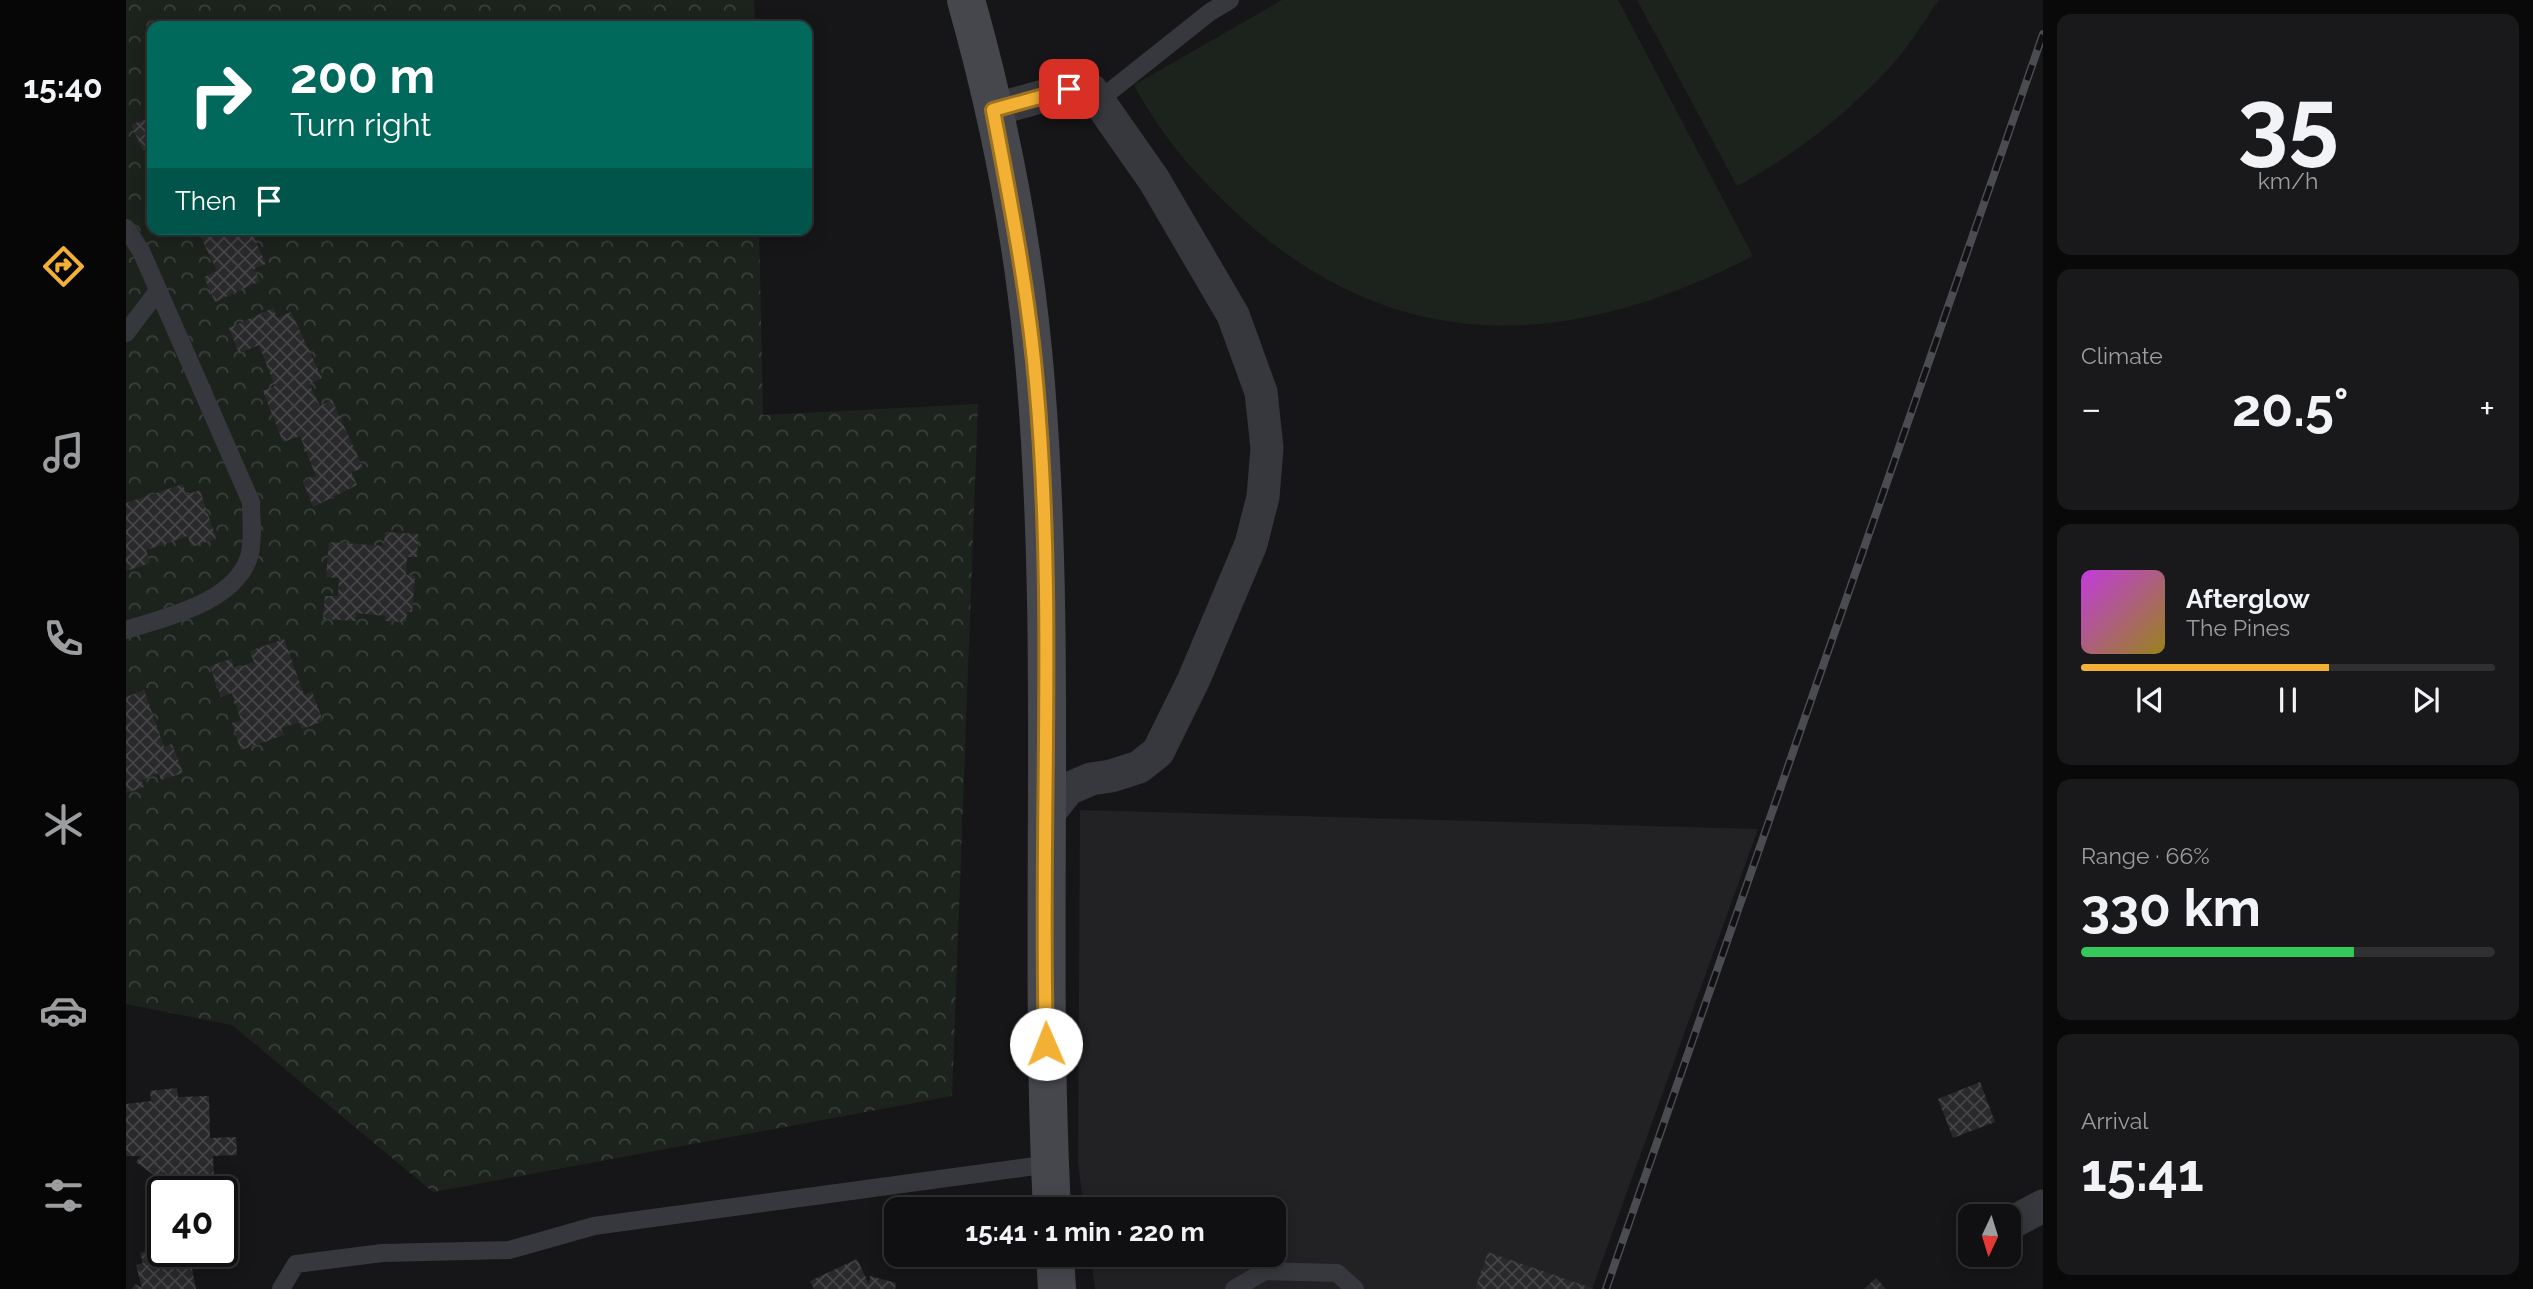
<!DOCTYPE html>
<html lang="en">
<head>
<meta charset="utf-8">
<style>
	:root { --surface:#101012; --page:#19191b; --text:#f1f3f6; --muted:#9c9d9f; --line:#303032; --accent:#f2b134 }
	body { margin:0; font-family:Raleway,sans-serif; background:var(--page); color:var(--text); height:100vh; display:flex; flex-direction:column; font-size:26px; white-space:nowrap }
	* { box-sizing:border-box; margin:0 }
	p { font-size:23px; color:var(--muted) }
	.icon { flex:none; width:38px; height:38px; fill:none; stroke:currentColor; stroke-width:2; stroke-linecap:round; stroke-linejoin:round }
	.map { position:relative; flex:1; overflow:hidden }
	.drawer { display:flex; flex-direction:column; gap:14px; padding:14px; background:#09090a; width:490px }
	.drawer>* { flex:none }
	.banner { position:absolute; left:21px; top:21px; width:665px; height:214px; border-radius:14px; box-shadow:0 4px 18px #0003,0 0 0 2px var(--line); background:#00695c; color:#fff; overflow:hidden }
	.needle { width:46px; rotate:184deg }
	.fabs { position:absolute; left:1832px; top:1204px; display:grid; gap:14px }
	.fabs a { display:grid; place-items:center; width:63px; height:63px; border-radius:14px; background:var(--surface); box-shadow:0 4px 18px #0003,0 0 0 2px var(--line); font-size:35px }
	.speed { position:absolute; left:21px; top:1176px; display:flex; gap:14px; font-size:35px; font-weight:700; text-align:center }
	.speed>* { display:grid; place-content:center; width:91px; height:91px; border-radius:50%; background:var(--surface); box-shadow:0 4px 18px #0003,0 0 0 2px var(--line); line-height:1 }
	.speed .limit { border:4px solid #111; border-radius:10px; background:#fff; color:#111 }
	.pin { position:absolute; display:grid; place-items:center; width:60px; height:60px; color:#fff; margin:-30px; border-radius:14px; box-shadow:0 4px 10px #0006 }
	.me { position:absolute; width:77px; margin:-38px; rotate:359deg; stroke-linejoin:round; filter:drop-shadow(0 0 5px #0008) }
	.turn { display:flex; align-items:center; gap:24px; height:147px; padding:0 28px; font-size:32px }
	.turn .icon { width:91px; height:91px; stroke-width:2.5 }
	.turn b { display:block; font-size:49px; line-height:60px }
	.then { display:flex; align-items:center; height:66px; padding:0 28px; background:#0003; gap:14px; font-size:26px }
	.big { font-size:52px; font-weight:700; line-height:1.1 }
	.drawer .card { flex:1; display:flex; flex-direction:column; justify-content:center; gap:10px; min-width:0; padding:0 24px; border-radius:14px; background:var(--page) }
	.drawer .dial { align-items:center; gap:0 }
	.dial b { font-size:91px; line-height:1 }
	.song { display:flex; align-items:center; gap:21px }
	.cover { width:84px; height:84px; border-radius:10px; background:linear-gradient(135deg,hsl(290 70% 55%),hsl(50 70% 35%)) }
	.played { height:7px; border-radius:4px; background:linear-gradient(90deg,var(--accent) 60%,var(--line) 60%) }
	.keys { display:flex; justify-content:space-around; direction:ltr }
	.heat { display:flex; justify-content:space-between; align-items:center; font-size:38px; direction:ltr }
	.charge { height:10px; border-radius:5px; background:linear-gradient(90deg,#34c759 66%,var(--line) 0) }
	.trip { position:absolute; left:758px; top:1197px; width:402px; height:70px; border-radius:14px; background:var(--surface); box-shadow:0 4px 18px #0003,0 0 0 2px var(--line); font-weight:700; line-height:70px; text-align:center }
	main { display:flex; flex:1; min-height:0 }
	.tabs { display:flex; flex-direction:column; width:126px; justify-content:space-around; align-items:center; background:#060607; color:var(--muted) }
	.tabs .icon { width:49px; height:49px }
	.tabs .on { color:var(--accent) }
	.tabs b { font-size:32px; color:var(--text) }
	.map>svg:first-child { display:block }
	.built { fill:#222225 }
	.forest { fill:url(#forest-crowns) }
	.garden { fill:#1c231d }
	.building { fill:url(#building-cross-hatch) }
	.lines { fill:none; stroke-linecap:round; stroke-linejoin:round }
	.lane { stroke:#37383d; stroke-width:18 }
	.street { stroke:#37383d; stroke-width:33 }
	.secondary { stroke:#45474d; stroke-width:38 }
	.rail-casing { stroke:#4a4c52; stroke-width:8 }
	.rail { stroke:#111113; stroke-width:5; stroke-dasharray:16; stroke-linecap:butt }
	.route-casing { stroke:#9d7322; stroke-width:18 }
	.route { stroke:#f2b134; stroke-width:12 }
</style>
</head>
<body>
<main>
<nav class="tabs">
<b>15:40</b>
<svg class="icon on" aria-label="directions" viewBox="0 0 24 24"><path d="M12 3l9 9-9 9-9-9zM9 14v-3h6M13 9l2 2-2 2"/></svg>
<svg class="icon" aria-label="music" viewBox="0 0 24 24"><path d="M9 18V5l10-2v13"/><circle cx="6" cy="18" r="3"/><circle cx="16" cy="16" r="3"/></svg>
<svg class="icon" aria-label="phone" viewBox="0 0 24 24"><path d="M5 4h4l2 5-3 2q2 4 5 5l2-3 5 2v4C11 20 4 13 5 4z"/></svg>
<svg class="icon" aria-label="climate" viewBox="0 0 24 24"><path d="M12 3v18M4 7l16 10M4 17L20 7"/></svg>
<svg class="icon" aria-label="car" viewBox="0 0 24 24"><path d="M5 17H2v-5l4-1 3-4h7l3 4 3 1v5h-3M9 17h6M6 11h13"/><circle cx="7" cy="17" r="2"/><circle cx="17" cy="17" r="2"/></svg>
<svg class="icon" aria-label="filters" viewBox="0 0 24 24"><path d="M4 7h16M4 17h16"/><circle cx="9" cy="7" r="2"/><circle cx="15" cy="17" r="2"/></svg>
</nav>
<div class="map">
<svg width="1917" height="1289" viewBox="0 0 1917 1289">
	<defs>
		<pattern id="forest-crowns" width="20" height="18" patternUnits="userSpaceOnUse" patternTransform="scale(1.75)"><rect width="20" height="18" fill="#1c231d"/><path d="M2 6a3 3 0 1 1 6 0M12 15a3 3 0 1 1 6 0" fill="none" stroke="#3a403c"/></pattern>
		<pattern id="building-cross-hatch" width="8" height="8" patternUnits="userSpaceOnUse" patternTransform="scale(1.75)"><rect width="8" height="8" fill="#29292c"/><path d="M0 0l8 8M0 8l8-8" fill="none" stroke="#454548"/></pattern>
	</defs>
	<rect width="100%" height="100%" fill="#161618"/>
	<path class="built" d="M 954,810 L 1632,829 L 1466,1289 L 969,1289 L 965,1255 L 1148,1255 L 1148,1209 L 958,1209 L 952,1163 Z"/>
	<path class="forest" d="M 0,0 L 628,0 L 629,26 L 26,26 L 26,229 L 633,229 L 637,415 L 852,404 L 826,1096 L 307,1192 L 106,1025 L 0,1004 Z"/>
	<path class="garden" d="M 1156,0 L 1492,0 L 1627,256 C 1448,348 1276,361 1117,219 C 1073,179 1036,138 1008,85 Z
		M 1511,0 L 1813,0 C 1797,22 1783,47 1765,66 C 1720,115 1669,155 1611,186 Z"/>
	<path class="building" d="M 26,116 L 26,146 L 17,150 L 5,125 Z
		M 54,229 L 124,229 L 140,264 L 128,269 L 134,281 L 89,302 L 78,277 L 91,271 L 72,231 L 58,238 Z
		M 147,308 L 151,318 L 165,312 L 196,378 L 183,384 L 194,406 L 206,400 L 237,468 L 225,472 L 231,485 L 187,507 L 177,481 L 190,476 L 174,436 L 157,442 L 137,391 L 149,386 L 133,345 L 113,353 L 103,328 Z
		M 57,484 L 60,495 L 74,490 L 90,539 L 65,547 L 62,536 L 20,550 L 24,563 L 0,571 L 0,503 Z
		M 259,532 L 292,534 L 291,557 L 281,557 L 280,575 L 289,576 L 286,612 L 281,612 L 280,622 L 259,621 L 259,616 L 230,613 L 230,621 L 197,619 L 199,596 L 212,596 L 213,578 L 200,577 L 203,542 L 258,546 Z
		M 158,639 L 178,695 L 186,692 L 197,721 L 176,729 L 173,722 L 155,728 L 158,735 L 115,750 L 106,723 L 115,720 L 106,693 L 95,697 L 84,666 L 105,659 L 108,669 L 128,662 L 124,651 Z
		M 18,690 L 38,747 L 46,744 L 57,773 L 35,780 L 33,773 L 15,780 L 18,787 L 0,793 L 0,697 Z
		M 1854,1082 L 1869,1122 L 1827,1138 L 1812,1099 Z
		M 51,1088 L 52,1097 L 83,1096 L 84,1138 L 110,1137 L 111,1155 L 87,1156 L 88,1180 L 99,1179 L 100,1196 L 96,1197 L 96,1192 L 40,1192 L 39,1172 L 32,1178 L 10,1162 L 15,1156 L 0,1156 L 0,1104 L 25,1101 L 24,1091 Z
		M 31,1248 L 34,1260 L 63,1254 L 70,1289 L 6,1289 L 9,1284 L 16,1288 L 10,1265 L 17,1263 L 14,1253 Z
		M 1362,1252 L 1468,1289 L 1349,1289 Z
		M 731,1259 L 743,1284 L 744,1276 L 770,1283 L 769,1289 L 688,1289 L 684,1281 Z
		M 1750,1278 L 1760,1289 L 1738,1289 Z"/>
	<g class="lines">
		<path class="lane" d="M 972,101 L 1084,12 L 1104,0
			M 0,228 L 15,251 L 125,502 C 125,520 128,539 123,557 C 108,603 40,617 0,630
			M 0,333 L 31,292
			M 155,1289 L 170,1264 L 256,1253 L 383,1250 L 468,1226 L 924,1164
			M 1108,1289 L 1139,1271 L 1211,1273 L 1229,1289"/>
		<path class="street" d="M 867,110 L 943,89 L 965,90 L 1028,180 L 1107,315 L 1135,392 L 1141,448 L 1137,497 L 1125,544 L 1068,679 L 1032,752 L 1013,767 L 985,776 L 965,779 L 942,789 L 920,817
			M 1883,1224 L 1917,1206"/>
		<path class="secondary" d="M 840,0 C 875,124 900,256 910,384 C 932,659 912,934 926,1209
			M 929,1255 L 931,1289"/>
		<g class="rail-casing">
			<path id="rail" d="M 1480,1289 L 1917,34"/>
		</g>
		<use href="#rail" class="rail"/>
	</g>
	<g class="lines">
		<g class="route-casing">
			<path id="route" d="M 920,1044 C 914,823 930,602 910,382 C 902,290 884,200 867,110 L 943,89"/>
		</g>
		<use href="#route" class="route"/>
	</g>
</svg>
<div class="fabs">
<a><svg class="needle" viewBox="-14 -14 28 28"><path d="M0-13l5 13h-10z" fill="#e53935"/><path d="M0 13l5-13h-10z" fill="#9c9d9f"/></svg></a>
</div>
<div class="speed"><div class="limit">40</div></div>
<div class="pin" style="left:943px;top:89px;background:#d93025"><svg class="icon" aria-label="arrive" viewBox="0 0 24 24"><path d="M6 21V4h12l-3 4 3 4H6"/></svg></div>
<svg class="me" style="left:920px;top:1044px" viewBox="-20 -20 40 40"><circle r="19" fill="#fff"/><path d="M0-13L10 11 0 6-10 11z" fill="#f2b134"/></svg>
<div class="trip">15:41 · 1 min · 220 m</div>
<div class="banner">
<div class="turn"><svg class="icon" aria-label="right" viewBox="0 0 24 24"><path d="M7 20v-9h11M14 6l5 5-5 5"/></svg><div><b>200 m</b>Turn right</div></div>
<div class="then">Then<svg class="icon" aria-label="arrive" viewBox="0 0 24 24"><path d="M6 21V4h12l-3 4 3 4H6"/></svg></div>
</div>
</div>
<section class="drawer">
<div class="card dial"><b>35</b><p>km/h</p></div>
<div class="card"><p>Climate</p>
<div class="heat"><a>−</a><b class="big">20.5°</b><a>+</a></div>
</div>
<div class="card">
<div class="song"><i class="cover"></i><div><b>Afterglow</b><p>The Pines</p></div></div>
<div class="played"></div>
<div class="keys"><svg class="icon" aria-label="previous" viewBox="0 0 24 24"><path d="M18 5L8 12l10 7zM5 5v14"/></svg><svg class="icon" aria-label="pause" viewBox="0 0 24 24"><path d="M8 5v14M16 5v14"/></svg><svg class="icon" aria-label="next" viewBox="0 0 24 24"><path d="M6 5l10 7-10 7zM19 5v14"/></svg></div>
</div>
<div class="card"><p>Range · 66%</p><b class="big">330 km</b><div class="charge"></div></div>
<div class="card"><p>Arrival</p><b class="big">15:41</b></div>
</section>
</main>
</body>
</html>
